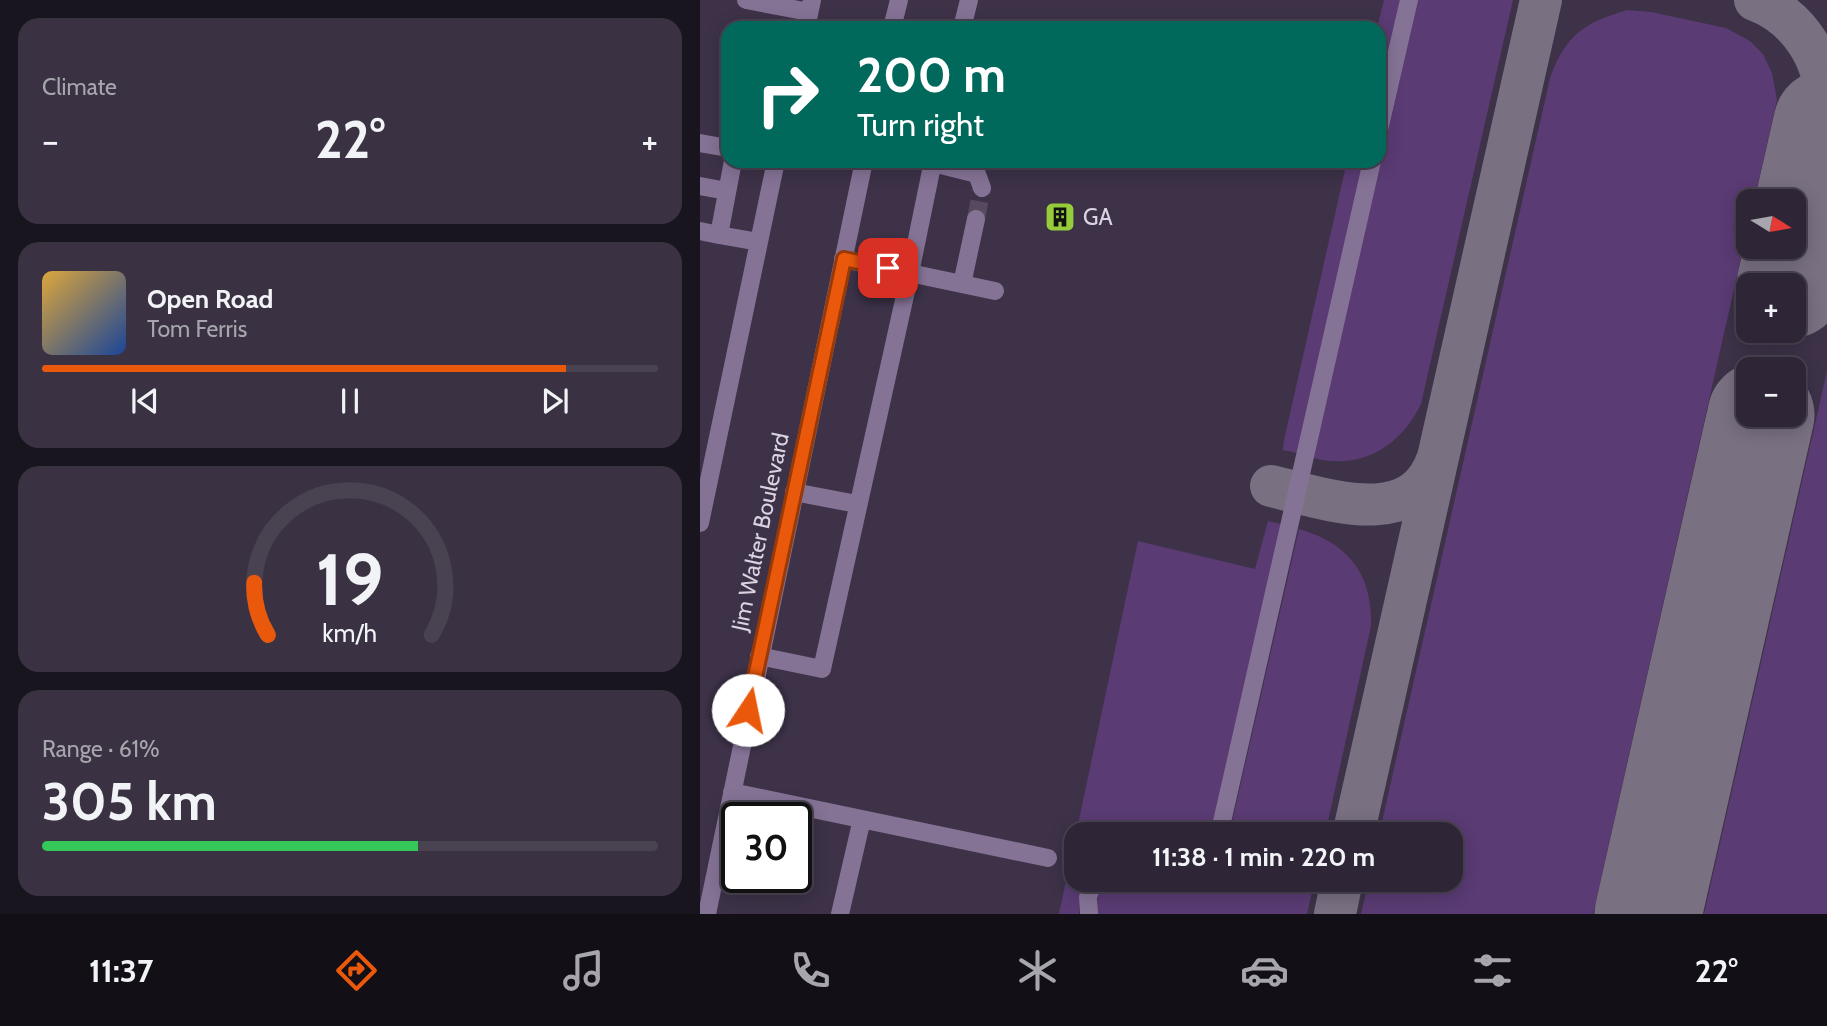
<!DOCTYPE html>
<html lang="en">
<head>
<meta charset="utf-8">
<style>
	:root { --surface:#2e2636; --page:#3a3242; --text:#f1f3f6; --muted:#a7a5ad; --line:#494351; --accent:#ea580c }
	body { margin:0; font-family:Cabin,sans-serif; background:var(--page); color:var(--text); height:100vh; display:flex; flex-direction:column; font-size:26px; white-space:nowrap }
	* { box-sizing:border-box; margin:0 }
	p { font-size:23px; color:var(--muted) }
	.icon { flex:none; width:38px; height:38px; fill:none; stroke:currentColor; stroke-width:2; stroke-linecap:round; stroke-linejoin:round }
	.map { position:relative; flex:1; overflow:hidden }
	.sheet { display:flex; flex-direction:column; gap:18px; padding:18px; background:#19151e; width:700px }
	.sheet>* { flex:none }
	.hud { position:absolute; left:21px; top:21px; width:665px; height:147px; border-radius:21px; box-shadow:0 4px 18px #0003,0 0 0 2px var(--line); background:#00695c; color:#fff; overflow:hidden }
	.needle { width:46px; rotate:101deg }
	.tools { position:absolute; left:1036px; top:189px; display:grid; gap:14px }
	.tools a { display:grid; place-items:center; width:70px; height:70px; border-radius:14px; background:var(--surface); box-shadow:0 4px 18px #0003,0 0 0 2px var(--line); font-size:35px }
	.speed { position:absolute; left:21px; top:802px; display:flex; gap:14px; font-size:35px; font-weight:700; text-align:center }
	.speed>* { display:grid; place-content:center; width:91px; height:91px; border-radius:50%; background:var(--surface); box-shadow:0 4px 18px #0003,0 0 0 2px var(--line); line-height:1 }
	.speed .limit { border:4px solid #111; border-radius:10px; background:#fff; color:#111 }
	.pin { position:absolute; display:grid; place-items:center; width:60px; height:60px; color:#fff; margin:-30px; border-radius:14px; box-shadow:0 4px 10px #0006 }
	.me { position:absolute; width:77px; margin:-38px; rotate:11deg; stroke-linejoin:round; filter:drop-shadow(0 0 5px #0008) }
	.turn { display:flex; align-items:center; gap:24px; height:147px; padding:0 21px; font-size:32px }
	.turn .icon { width:91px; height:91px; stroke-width:2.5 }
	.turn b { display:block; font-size:49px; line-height:60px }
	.big { font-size:52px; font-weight:700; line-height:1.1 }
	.sheet .card { flex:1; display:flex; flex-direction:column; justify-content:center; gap:10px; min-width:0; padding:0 24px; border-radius:21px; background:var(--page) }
	.sheet .dial { align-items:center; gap:0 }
	.dial svg { height:182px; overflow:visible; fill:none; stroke:var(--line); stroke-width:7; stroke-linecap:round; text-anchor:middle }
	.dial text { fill:var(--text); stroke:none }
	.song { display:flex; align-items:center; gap:21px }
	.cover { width:84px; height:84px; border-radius:10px; background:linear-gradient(135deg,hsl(40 70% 55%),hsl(220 70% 35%)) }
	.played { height:7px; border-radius:4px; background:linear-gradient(90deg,var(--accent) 85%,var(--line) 85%) }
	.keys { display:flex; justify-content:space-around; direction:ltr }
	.heat { display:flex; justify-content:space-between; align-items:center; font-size:38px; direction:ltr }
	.charge { height:10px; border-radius:5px; background:linear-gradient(90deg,#34c759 61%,var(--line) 0) }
	.trip { position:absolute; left:364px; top:822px; width:399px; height:70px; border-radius:21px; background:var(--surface); box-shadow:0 4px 18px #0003,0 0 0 2px var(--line); font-weight:700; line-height:70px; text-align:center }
	.dock { display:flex; height:112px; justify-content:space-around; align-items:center; background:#120f16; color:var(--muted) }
	.dock .icon { width:49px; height:49px }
	.dock .active { color:var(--accent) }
	.dock b { font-size:32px; color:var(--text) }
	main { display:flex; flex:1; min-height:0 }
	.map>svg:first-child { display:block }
	.green { fill:#5a3b74 }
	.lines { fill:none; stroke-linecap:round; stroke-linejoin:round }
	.taxiway { stroke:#797082; stroke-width:42 }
	.runway { stroke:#797082; stroke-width:107 }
	.minor-tunnel { stroke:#554a5f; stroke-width:18; stroke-dasharray:18 9; stroke-linecap:butt }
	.minor { stroke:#857396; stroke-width:18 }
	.route-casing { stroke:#983908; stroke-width:18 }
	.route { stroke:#ea580c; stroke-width:12 }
	.labels { text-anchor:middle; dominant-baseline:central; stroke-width:7; stroke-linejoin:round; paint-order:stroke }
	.poi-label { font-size:23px; fill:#dad3e1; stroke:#3d3248; text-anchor:start }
	.street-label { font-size:23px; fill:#dad3e1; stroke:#3d3248 }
</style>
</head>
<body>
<main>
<section class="sheet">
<div class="card"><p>Climate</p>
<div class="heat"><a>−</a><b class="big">22°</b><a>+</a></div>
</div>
<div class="card">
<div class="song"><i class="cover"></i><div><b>Open Road</b><p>Tom Ferris</p></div></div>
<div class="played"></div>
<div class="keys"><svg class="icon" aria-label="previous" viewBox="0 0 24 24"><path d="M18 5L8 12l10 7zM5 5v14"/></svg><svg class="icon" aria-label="pause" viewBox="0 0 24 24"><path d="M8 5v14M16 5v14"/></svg><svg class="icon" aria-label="next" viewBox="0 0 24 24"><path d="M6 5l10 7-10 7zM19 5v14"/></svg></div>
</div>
<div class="card dial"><svg viewBox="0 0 100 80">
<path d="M14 69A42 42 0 1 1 86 69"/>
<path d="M14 69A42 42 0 0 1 8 46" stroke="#ea580c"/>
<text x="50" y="56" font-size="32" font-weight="700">19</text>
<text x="50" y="72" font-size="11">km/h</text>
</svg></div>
<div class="card"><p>Range · 61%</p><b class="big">305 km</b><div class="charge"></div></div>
</section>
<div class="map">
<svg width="1127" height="914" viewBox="0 0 1127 914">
	<rect width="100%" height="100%" fill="#3d3248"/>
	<path class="green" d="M 684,0 L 700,0 L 679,94 L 677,28 Z
		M 718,0 L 813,0 L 721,404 C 700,447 662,470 613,458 Z
		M 927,10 L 951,12 L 1026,28 L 1050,41 L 1063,54 L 1072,73 L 1077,100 L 1054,201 L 1048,201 L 1048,227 L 893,914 L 661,914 L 669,880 L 751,880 L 751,835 L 679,835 L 850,78 C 866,35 883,23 927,10 Z
		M 647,161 L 664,161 L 597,453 L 583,450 L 584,440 Z
		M 1127,371 L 1127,914 L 1004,914 Z
		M 568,521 L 581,524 L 510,835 L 376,835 L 376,880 L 380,880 L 379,914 L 359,914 L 438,541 L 555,569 Z
		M 599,529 C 648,543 673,574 671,626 L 625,835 L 529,835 Z
		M 486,880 L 615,880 L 607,914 L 396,914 L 399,893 C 420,871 445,891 470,887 C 476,886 481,883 486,880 Z"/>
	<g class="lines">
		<path class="taxiway" d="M 1055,0 C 1098,16 1127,60 1125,106 C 1124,129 1117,153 1111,175 C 1105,205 1098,235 1091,265
			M 571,486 C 624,498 712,532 737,460
			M 653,835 L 841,0
			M 635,914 L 642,880"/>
		<path class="runway" d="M 1090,285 L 1127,123
			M 948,914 L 1061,415"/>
		<path class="minor-tunnel" d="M 276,219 L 282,188"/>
		<path class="minor" d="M 46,0 L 109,12
			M 106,28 L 112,0
			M 192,28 L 199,0
			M 262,28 L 269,0
			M 679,130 L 709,0
			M 0,143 L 28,148
			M 33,161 L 19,235 L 59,242
			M 225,161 L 277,174 L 282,188
			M 0,186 L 27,191
			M 0,231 L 19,235
			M 143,259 L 295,291
			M 262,284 L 276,219
			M 94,492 L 157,504
			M 0,523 L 76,161
			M 59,656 L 122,669 L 210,273 L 233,161
			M 32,792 L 348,858
			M 519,835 L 672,161
			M 7,914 L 164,161
			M 140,914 L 162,819
			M 389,914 L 388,897 L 394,880"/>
	</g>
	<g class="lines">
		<g class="route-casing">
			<path id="route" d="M 48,710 L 144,259 L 188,268"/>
		</g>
		<use href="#route" class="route"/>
	</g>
	<defs>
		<g id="building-square" transform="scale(1.575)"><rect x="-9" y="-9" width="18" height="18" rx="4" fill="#96cc3a" stroke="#3d3248"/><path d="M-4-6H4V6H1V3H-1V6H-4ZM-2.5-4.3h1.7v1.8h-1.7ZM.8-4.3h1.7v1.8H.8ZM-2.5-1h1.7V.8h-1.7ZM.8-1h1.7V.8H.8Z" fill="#111"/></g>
	</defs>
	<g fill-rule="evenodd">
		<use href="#building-square" x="360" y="217"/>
	</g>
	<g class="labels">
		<g class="poi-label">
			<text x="383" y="217">GA</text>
		</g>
		<g class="street-label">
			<text transform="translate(60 532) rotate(-78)">Jim Walter Boulevard</text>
		</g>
	</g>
</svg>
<div class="tools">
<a><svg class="needle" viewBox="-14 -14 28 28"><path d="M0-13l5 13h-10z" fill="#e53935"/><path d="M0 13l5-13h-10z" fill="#a7a5ad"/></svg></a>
<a>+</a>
<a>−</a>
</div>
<div class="speed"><div class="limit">30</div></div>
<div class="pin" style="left:188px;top:268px;background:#d93025"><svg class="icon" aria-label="arrive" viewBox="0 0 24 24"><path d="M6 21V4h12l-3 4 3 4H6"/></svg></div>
<svg class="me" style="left:48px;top:710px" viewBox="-20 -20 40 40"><circle r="19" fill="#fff"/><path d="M0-13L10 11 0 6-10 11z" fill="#ea580c"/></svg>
<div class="trip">11:38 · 1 min · 220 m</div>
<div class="hud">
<div class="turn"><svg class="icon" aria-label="right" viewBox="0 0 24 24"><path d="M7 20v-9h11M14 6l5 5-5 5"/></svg><div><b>200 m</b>Turn right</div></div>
</div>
</div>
</main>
<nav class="dock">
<b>11:37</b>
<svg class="icon active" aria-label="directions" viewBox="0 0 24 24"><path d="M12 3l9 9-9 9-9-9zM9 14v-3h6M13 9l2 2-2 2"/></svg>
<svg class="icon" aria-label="music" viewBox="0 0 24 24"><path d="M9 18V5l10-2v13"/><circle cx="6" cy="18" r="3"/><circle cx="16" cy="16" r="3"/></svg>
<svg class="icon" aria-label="phone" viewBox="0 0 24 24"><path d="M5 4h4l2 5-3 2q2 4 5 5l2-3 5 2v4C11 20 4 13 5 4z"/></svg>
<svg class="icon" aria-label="climate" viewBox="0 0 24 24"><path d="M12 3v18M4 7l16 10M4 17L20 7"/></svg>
<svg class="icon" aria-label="car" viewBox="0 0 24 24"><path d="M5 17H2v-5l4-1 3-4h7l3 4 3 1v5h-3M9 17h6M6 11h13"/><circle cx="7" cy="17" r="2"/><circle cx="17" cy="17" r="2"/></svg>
<svg class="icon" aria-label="filters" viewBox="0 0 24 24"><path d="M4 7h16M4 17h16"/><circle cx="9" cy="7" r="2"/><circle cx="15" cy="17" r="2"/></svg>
<b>22°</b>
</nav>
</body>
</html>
